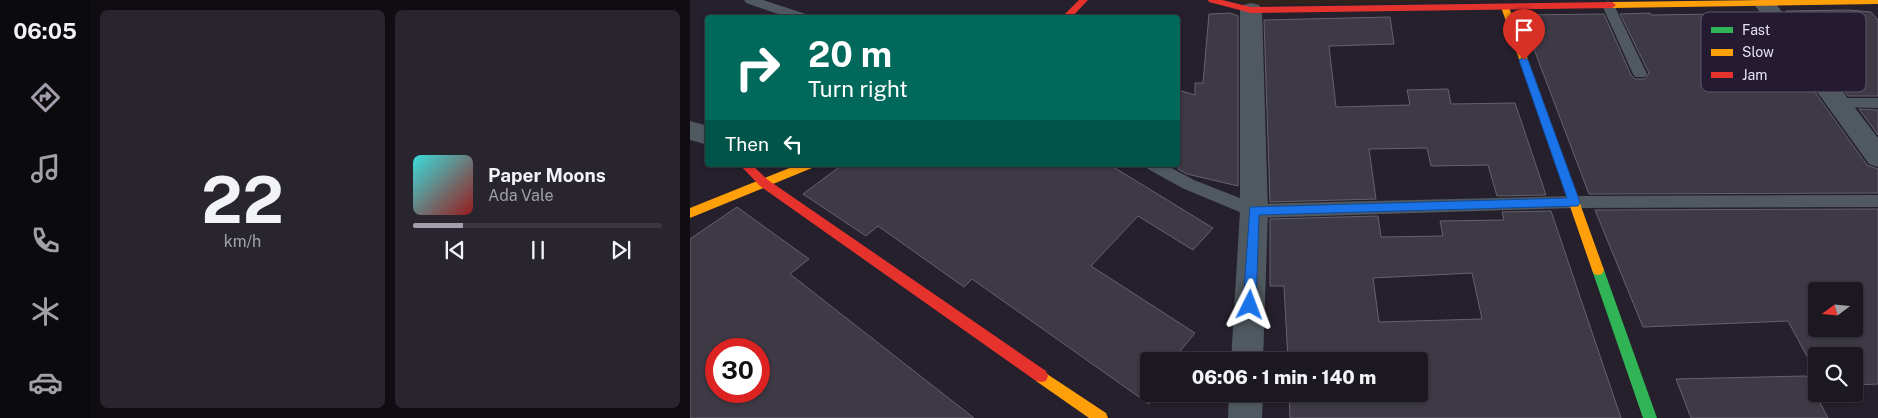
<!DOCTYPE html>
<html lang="en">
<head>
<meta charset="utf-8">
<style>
	:root { --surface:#1c1821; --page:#29252e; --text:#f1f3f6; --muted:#a0a0a5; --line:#3a373f; --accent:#a39dac }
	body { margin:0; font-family:"Public Sans",sans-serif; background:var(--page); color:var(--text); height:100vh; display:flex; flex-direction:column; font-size:19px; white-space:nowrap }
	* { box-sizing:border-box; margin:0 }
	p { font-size:16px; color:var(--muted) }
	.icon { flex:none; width:28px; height:28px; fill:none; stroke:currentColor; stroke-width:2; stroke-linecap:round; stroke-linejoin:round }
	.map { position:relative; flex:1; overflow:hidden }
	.panel { display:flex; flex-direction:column; gap:10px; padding:10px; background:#0f0d12; width:600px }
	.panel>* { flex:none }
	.top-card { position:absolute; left:15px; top:15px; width:475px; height:152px; border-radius:5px; box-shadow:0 1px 4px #0004,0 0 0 1px var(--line); background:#00695c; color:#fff; overflow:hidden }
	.needle { width:32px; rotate:254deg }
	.controls { position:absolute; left:1118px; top:282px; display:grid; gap:10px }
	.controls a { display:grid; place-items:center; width:55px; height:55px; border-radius:5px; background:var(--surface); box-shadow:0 1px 4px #0004,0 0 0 1px var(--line); font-size:25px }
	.speed { position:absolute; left:15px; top:338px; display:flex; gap:10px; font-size:25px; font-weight:700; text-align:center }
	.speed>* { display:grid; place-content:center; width:65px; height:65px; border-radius:50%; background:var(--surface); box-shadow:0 1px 4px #0004,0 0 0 1px var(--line); line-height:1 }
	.speed .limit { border:8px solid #d22; background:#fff; color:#111 }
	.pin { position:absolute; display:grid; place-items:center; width:42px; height:42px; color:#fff; margin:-51px -21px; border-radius:50% 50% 50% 0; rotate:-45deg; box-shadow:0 0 5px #0007 }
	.pin .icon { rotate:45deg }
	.me { position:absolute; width:55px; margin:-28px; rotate:3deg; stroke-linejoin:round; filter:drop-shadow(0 0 4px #0008) }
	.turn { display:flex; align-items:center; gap:18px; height:105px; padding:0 20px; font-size:22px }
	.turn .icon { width:65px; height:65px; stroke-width:2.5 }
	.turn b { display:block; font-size:35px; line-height:42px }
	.then { display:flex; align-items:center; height:48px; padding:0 20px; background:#0003; gap:10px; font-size:19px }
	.panel .card { flex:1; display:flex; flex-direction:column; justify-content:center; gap:8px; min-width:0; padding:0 18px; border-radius:8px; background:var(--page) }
	.panel .dial { align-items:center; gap:0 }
	.dial b { font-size:65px; line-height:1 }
	.song { display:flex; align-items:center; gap:15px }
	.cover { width:60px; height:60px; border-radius:8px; background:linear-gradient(135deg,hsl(180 70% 55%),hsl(0 70% 35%)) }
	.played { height:5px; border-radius:2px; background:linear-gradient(90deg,var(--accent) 20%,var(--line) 20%) }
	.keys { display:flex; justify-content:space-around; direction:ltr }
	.panel .tiles { flex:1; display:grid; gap:10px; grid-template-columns:repeat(2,1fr) }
	.trip { position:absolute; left:450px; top:352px; width:288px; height:50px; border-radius:5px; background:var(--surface); box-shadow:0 1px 4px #0004,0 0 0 1px var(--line); font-weight:800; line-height:50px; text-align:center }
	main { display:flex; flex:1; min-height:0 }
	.dock { display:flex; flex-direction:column; width:90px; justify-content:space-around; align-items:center; background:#0b0a0d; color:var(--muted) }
	.dock .icon { width:35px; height:35px }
	.dock .active { color:var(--accent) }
	.dock b { font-size:22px; color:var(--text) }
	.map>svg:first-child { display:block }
	.education { fill:#30231b }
	.building { fill:#3d3945; stroke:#65616d; fill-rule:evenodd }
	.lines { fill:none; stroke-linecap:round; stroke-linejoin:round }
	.lane { fill:#4f595f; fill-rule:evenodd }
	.street { fill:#4f595f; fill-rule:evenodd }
	.fast { fill:#30b455; fill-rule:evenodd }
	.slow { fill:#ff9f0a; fill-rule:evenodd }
	.jam { fill:#e5322d; fill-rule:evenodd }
	.route { fill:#1a73e8; stroke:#114b97 }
	.key { fill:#241a32; stroke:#5e566b; stroke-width:1 }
	.key-label { font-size:14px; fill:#e7e1f1 }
</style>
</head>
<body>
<main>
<nav class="dock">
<b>06:05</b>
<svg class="icon active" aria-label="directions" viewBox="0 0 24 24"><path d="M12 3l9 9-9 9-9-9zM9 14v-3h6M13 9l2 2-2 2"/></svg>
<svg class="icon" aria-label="music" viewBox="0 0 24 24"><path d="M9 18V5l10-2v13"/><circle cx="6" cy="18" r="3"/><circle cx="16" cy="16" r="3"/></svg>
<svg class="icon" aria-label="phone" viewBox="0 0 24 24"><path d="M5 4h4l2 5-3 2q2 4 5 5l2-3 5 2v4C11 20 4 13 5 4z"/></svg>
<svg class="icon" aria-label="climate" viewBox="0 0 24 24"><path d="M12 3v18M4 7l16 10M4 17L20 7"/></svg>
<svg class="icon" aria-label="car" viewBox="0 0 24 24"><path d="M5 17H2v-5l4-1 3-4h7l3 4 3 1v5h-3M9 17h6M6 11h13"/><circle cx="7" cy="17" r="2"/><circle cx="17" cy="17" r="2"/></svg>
</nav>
<section class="panel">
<div class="tiles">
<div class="card dial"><b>22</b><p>km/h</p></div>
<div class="card">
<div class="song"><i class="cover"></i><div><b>Paper Moons</b><p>Ada Vale</p></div></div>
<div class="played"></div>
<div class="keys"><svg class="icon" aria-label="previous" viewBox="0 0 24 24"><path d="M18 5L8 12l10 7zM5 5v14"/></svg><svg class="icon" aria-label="pause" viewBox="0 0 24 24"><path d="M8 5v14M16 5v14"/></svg><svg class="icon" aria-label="next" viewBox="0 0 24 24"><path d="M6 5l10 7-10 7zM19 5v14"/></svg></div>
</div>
</div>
</section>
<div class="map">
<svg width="1188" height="418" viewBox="0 0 1188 418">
	<rect width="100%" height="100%" fill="#25202c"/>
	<path class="education" d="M 543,0 L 841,0 L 561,5 Z"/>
	<path class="building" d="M 1158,10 L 1181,12 L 1188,20 L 1188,96 L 1158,96 L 1096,11 Z
		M 540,13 L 548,16 L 548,186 L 497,174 L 488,169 L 488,90 L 505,95 L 505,83 L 513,83 L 519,14 Z
		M 960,13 L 961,15 L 1029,14 L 1041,32 L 1082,32 L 1177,165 L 1188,169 L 1188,193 L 899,194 L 831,15 L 914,14 L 941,75 L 945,79 L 955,79 L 959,73 L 930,14 Z
		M 700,17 L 704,44 L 639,46 L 646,107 L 720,105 L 717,90 L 758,89 L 761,104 L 825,103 L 856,195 L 807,196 L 798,165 L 741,166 L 737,148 L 679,149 L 686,199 L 580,202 L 574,20 Z
		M 1169,109 L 1188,110 L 1188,135 Z
		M 152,165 L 420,165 L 523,228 L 503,250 L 448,216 L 401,266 L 505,333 L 482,361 L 459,361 L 459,404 L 282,279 L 274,287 L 188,226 L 176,236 L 113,194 Z
		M 47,207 L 119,259 L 100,274 L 284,418 L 0,418 L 0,239 ZM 26,349 L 69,349 L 69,391 L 26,391 Z
		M 1188,209 L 1188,384 L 1164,385 L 1164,356 L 1126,356 L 1126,373 L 1098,321 L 953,327 L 905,210 ZM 1126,291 L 1164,291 L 1164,329 L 1126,329 Z
		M 861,211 L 931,418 L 600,418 L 599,394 L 729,394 L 729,361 L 598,361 L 594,286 L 580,286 L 580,219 L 688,216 L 691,237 L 753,236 L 750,221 L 814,220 L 812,212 ZM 782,273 L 792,319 L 689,322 L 683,278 Z
		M 1116,376 L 1138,418 L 1001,418 L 986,379 Z"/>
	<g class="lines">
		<path class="lane" d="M 54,0 L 73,0 L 119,15 L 120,18 L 100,18 L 56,3 Z
			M 918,1 L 924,5 L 957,74 L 955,77 L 945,77 L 943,74 L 912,5 Z
			M 1149,98 L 1188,98 L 1188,108 L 1144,107 L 1142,103 L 1144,99 Z
			M 455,165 L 476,165 L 504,180 L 565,204 L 884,196 L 1188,195 L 1188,207 L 884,208 L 564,218 L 492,188 L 458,169 Z"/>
		<path class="street" d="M 1061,0 L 1083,0 L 1188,138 L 1188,167 L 1179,164 Z
			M 561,3 L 569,5 L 572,10 L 578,211 L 573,361 L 541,361 L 550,211 L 550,10 L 553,5 Z
			M 0,121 L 18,126 L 18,145 L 0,140 Z
			M 539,394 L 573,394 L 572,418 L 538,418 Z"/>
		<path class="fast" d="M 908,265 L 912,266 L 914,270 L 967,418 L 953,418 L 902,270 L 904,266 Z"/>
		<path class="slow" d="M 1076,0 L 1188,0 L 1188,4 L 922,8 L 918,5 L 922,2 Z
			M 815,4 L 819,7 L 914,270 L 912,274 L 908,275 L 904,274 L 902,270 L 811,7 Z
			M 107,165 L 123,165 L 122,168 L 0,218 L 0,208 Z
			M 351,370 L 416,413 L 418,418 L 399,418 L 346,381 L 344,376 L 346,371 Z"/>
		<path class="jam" d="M 389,0 L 398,0 L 381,18 L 371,18 Z
			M 518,0 L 532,0 L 561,7 L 922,2 L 926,5 L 922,8 L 561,13 L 519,2 Z
			M 50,165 L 62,165 L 78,180 L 356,371 L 358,376 L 356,381 L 351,382 L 346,381 L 70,186 Z"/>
	</g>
	<path class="route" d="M 834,57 L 838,60 L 890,202 L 888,206 L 569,215 L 566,305 L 564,309 L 560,310 L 555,309 L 553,305 L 560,207 L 877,198 L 829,60 Z"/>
	<rect x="1011" y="12" width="165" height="80" rx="8" class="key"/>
	<rect x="1021" y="27" width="22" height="6" fill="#30b455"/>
	<rect x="1021" y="49" width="22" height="7" fill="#ff9f0a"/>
	<rect x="1021" y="72" width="22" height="6" fill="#e5322d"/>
	<g class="key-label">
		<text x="1052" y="35">Fast</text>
		<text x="1052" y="57">Slow</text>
		<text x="1052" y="80">Jam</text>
	</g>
</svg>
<div class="controls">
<a><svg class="needle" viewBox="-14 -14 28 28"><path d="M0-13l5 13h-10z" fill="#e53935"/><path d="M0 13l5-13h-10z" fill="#a0a0a5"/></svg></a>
<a><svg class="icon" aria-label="search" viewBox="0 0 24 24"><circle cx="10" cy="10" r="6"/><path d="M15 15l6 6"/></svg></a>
</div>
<div class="speed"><div class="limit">30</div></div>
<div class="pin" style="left:834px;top:60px;background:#d93025"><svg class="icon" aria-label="arrive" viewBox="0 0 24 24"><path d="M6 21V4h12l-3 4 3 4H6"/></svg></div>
<svg class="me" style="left:560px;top:305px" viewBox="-20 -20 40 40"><path d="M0-17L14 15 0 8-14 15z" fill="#1a73e8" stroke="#fff" stroke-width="4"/></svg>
<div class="trip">06:06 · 1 min · 140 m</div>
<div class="top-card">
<div class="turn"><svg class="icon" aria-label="right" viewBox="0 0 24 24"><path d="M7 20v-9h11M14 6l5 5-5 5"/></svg><div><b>20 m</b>Turn right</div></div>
<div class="then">Then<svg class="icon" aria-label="left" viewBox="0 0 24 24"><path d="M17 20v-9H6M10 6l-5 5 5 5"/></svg></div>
</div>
</div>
</main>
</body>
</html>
